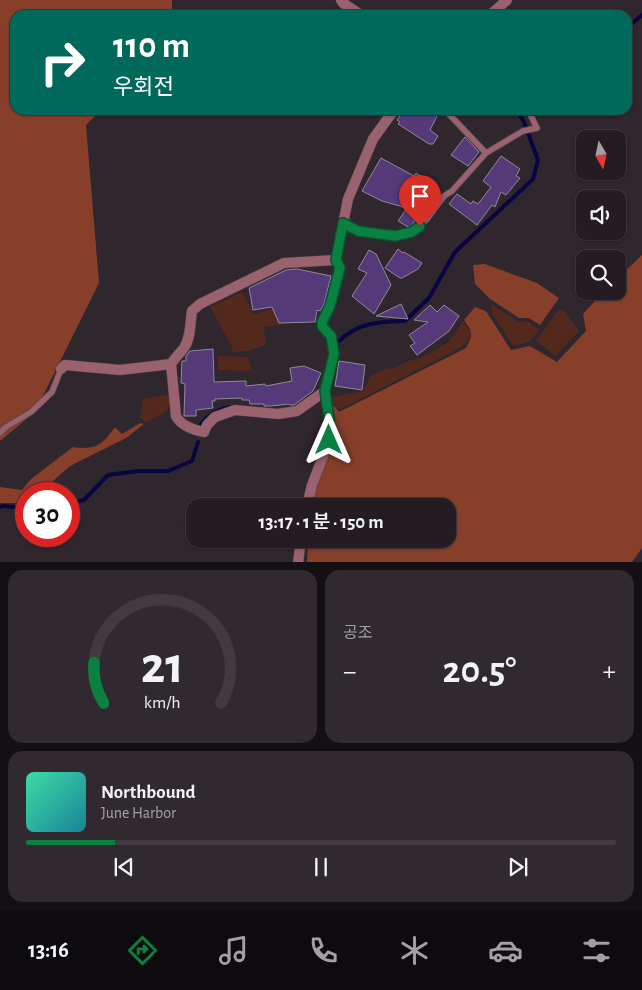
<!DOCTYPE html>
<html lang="ko">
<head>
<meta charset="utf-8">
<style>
	:root { --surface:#241c22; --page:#30292f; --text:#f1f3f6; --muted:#a3a1a5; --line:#413a40; --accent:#0b8043 }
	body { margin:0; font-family:"Alegreya Sans","Noto Sans KR",sans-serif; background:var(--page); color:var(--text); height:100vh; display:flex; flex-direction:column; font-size:19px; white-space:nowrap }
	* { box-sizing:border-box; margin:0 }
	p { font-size:16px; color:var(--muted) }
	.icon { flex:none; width:28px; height:28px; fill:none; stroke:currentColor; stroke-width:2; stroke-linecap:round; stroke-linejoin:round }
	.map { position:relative; height:562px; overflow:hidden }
	.drawer { display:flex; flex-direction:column; gap:8px; padding:8px; background:#140f13; flex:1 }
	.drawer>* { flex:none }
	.guide { position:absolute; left:10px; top:10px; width:622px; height:105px; border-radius:15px; box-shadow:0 1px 4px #0004,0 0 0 1px var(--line); background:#00695c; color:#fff; overflow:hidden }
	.needle { width:32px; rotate:171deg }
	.tools { position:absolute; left:576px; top:130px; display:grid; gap:10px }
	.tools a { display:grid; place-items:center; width:50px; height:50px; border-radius:10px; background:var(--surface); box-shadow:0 1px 4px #0004,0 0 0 1px var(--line); font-size:25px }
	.speed { position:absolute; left:15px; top:482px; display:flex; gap:10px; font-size:25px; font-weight:700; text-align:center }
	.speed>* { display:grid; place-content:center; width:65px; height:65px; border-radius:50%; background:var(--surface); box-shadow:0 1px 4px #0004,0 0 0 1px var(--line); line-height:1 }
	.speed .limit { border:8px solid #d22; background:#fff; color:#111 }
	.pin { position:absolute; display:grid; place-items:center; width:42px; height:42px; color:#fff; margin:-51px -21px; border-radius:50% 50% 50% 0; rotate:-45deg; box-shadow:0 0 5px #0007 }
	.pin .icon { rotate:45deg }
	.me { position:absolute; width:55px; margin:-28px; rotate:0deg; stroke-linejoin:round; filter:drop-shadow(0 0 4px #0008) }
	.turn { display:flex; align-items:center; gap:18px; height:105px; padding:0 20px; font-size:22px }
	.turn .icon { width:65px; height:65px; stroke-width:2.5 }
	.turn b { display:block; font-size:35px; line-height:42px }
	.big { font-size:38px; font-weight:600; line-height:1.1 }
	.drawer .card { flex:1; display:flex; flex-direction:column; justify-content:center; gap:8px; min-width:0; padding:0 18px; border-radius:15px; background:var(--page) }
	.drawer .dial { align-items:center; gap:0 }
	.dial svg { height:130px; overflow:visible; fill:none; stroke:var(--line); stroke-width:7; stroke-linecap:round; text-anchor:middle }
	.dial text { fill:var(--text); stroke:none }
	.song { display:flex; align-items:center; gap:15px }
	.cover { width:60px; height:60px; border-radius:8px; background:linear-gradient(135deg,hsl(160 70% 55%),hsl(190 70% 35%)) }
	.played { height:5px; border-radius:2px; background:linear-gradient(90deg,var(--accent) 15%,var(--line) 15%) }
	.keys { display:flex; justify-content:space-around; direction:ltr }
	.heat { display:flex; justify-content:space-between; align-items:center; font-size:28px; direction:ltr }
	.drawer .tiles { flex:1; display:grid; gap:8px; grid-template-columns:1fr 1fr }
	.card:last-child { grid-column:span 2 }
	.trip { position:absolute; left:186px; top:498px; width:270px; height:50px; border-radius:15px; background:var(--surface); box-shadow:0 1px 4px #0004,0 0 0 1px var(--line); font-weight:600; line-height:50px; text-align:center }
	.tab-bar { display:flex; height:80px; justify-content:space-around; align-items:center; background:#0e0b0e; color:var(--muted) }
	.tab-bar .icon { width:35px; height:35px }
	.tab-bar .active { color:var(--accent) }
	.tab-bar b { font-size:22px; color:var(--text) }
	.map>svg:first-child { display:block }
	.green { fill:#53291e }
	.forest { fill:#883f2a }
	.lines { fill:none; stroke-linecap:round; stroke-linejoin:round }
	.stream { stroke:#090541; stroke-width:4 }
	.building { fill:#563978; stroke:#908b98 }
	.service-casing { stroke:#4d444b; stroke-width:7 }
	.minor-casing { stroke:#4d444b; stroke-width:11 }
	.service { stroke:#9a616e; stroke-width:5.5 }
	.minor { stroke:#9a616e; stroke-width:10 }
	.route-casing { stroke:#07532c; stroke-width:12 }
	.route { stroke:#0b8043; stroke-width:9 }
</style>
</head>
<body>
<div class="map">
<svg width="642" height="563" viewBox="0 0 642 563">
	<rect width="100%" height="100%" fill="#30262d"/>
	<path class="green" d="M 242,292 L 254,314 L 279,307 L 281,325 L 264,327 L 266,345 L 248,351 L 232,352 L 232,347 L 210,307 Z
		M 491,304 L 517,321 L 529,322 L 539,330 L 529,342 L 513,346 L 492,313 Z
		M 559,309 L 565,312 L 579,331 L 555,356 L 536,341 Z
		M 463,321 L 471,332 L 469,338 L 462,347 L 339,410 L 328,395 L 333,397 L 363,391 L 371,376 L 384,369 L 394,368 L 408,361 L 419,359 L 449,342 Z
		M 218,356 L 248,357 L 252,371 L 218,370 Z
		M 171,394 L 170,403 L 167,411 L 146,423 L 140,417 L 143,399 Z"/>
	<path class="forest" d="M 0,0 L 172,0 L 172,15 L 15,15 L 15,110 L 101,110 L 86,125 L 99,283 L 35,412 L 0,441 Z
		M 642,255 L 642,548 L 632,562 L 307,563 L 308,539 L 448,539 L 448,506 L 311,506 L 335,418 L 327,403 L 328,398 L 339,412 L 466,348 C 473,334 473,333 464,320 L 475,307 L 486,311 L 511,350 L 530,346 L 557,362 L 586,331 L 583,314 L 604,291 L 618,291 L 618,278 Z
		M 485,264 L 537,283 L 559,298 L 540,325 L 529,318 L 519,318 L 490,299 L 475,284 L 473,265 Z
		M 140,423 L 144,424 L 126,438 L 70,466 L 45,488 L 44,494 L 26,494 L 26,503 L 0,503 L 0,487 L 22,490 L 31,479 L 73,447 C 95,450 102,446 115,427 L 122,434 Z"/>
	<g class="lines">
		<path class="stream" d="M 628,27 L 642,15
			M 339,341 C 359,322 379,322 405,321 L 429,298 L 455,252 L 533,179 L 538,160 L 524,122 L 517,110
			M 201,424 C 209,414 218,409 230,407
			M 69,504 L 84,500 L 108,475 L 139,471 L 168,471 L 192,461 L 198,442
			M 0,507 L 3,506 L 26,508"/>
	</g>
	<path class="building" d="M 404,110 L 440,110 L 430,130 L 438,136 L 433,144 L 429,144 L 398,124 L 400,122 L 397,120 Z
		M 465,137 L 479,152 L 468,166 L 451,155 Z
		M 501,156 L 520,169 L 516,176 L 520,178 L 506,195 L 501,192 L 495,207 L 492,205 L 477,225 L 449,204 L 457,194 L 471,204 L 473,201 L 478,204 L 491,187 L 483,181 Z
		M 381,158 L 414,176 L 416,173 L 433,184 L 427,192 L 436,199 L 421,218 L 418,221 L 416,219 L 410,228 L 398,221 L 407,208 L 382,201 L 362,191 Z
		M 398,249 L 403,253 L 404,252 L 422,263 L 418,269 L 402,278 L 400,278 L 385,268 Z
		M 369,250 L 376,254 L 391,285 L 374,314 L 352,296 L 367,273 L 358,269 Z
		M 297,269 L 331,276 L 324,304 L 320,311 L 317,310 L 315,322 L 279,323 L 272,307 L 253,310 L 249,288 L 286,270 Z
		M 401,304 L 408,319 L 376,316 Z
		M 430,305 L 437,312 L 444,305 L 459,316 L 449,331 L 417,355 L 410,346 L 415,343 L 409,335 L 428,322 L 414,320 Z
		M 213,349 L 214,382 L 246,381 L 246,386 L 265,384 L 266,386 L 292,381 L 290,368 L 304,366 L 321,373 L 313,391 L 294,405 L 290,405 L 289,404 L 271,406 L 264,406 L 264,404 L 250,404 L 249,400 L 242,400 L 242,398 L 215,399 L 215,401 L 212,401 L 213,408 L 196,410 L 196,416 L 184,416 L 185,384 L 181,383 L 182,361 L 186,361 L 186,356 L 190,351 Z
		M 339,361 L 365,365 L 362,390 L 335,386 Z"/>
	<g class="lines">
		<g class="service-casing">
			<path id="service" d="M 445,110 L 486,153
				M 343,223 L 358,231 L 369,233 L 395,235 L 412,232 L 427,219 L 444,196 L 452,191 L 486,153 L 523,131 L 537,128 L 528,110
				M 0,433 L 6,427 L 31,412 L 52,392 L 61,369"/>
		</g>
		<g class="minor-casing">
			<path id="minor" d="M 341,0 L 343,3 L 361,15
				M 490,15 L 507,0
				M 171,364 L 176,416 C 181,426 194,430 204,432 L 207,425 L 215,417 L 235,410 L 278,414 L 297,411 L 325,391 L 334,353 L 331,336 L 322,326 L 322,322 L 330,306 L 340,268 L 336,260
				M 61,369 L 65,365 L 120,370 L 171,364 C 175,358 179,354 184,348 C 191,338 190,323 192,311 L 200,304 L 284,263 L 336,260 L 348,199 L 373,139 L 394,110
				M 307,506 L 312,485 L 329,441 L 329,418 L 325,391
				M 298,563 L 301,539"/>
		</g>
		<use href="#service" class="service"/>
		<use href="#minor" class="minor"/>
	</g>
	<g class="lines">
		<g class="route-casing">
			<path id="route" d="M 329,440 L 329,418 L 325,391 L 334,354 L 331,336 L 322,326 L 322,322 L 330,306 L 340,268 L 336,260 L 343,223 L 358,231 L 395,236 L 412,232 L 420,226"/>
		</g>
		<use href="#route" class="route"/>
	</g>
</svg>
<div class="tools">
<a><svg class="needle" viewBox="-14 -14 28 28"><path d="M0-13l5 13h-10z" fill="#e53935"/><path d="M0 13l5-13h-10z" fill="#a3a1a5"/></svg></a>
<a><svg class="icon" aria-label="sound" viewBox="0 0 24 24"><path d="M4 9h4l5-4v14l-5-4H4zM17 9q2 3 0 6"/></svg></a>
<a><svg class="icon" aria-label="search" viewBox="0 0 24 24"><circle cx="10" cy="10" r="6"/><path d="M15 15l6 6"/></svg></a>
</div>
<div class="speed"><div class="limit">30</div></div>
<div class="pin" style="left:420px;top:226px;background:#d93025"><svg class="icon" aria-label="arrive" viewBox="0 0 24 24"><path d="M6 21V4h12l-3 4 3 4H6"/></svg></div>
<svg class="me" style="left:329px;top:440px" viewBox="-20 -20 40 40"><path d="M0-17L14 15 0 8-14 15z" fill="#0b8043" stroke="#fff" stroke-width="4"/></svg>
<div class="trip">13:17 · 1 분 · 150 m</div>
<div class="guide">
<div class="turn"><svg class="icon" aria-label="right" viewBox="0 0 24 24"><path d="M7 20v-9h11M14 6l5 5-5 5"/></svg><div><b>110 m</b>우회전</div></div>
</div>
</div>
<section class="drawer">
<div class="tiles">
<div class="card dial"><svg viewBox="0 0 100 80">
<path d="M14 69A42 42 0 1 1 86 69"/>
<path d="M14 69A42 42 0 0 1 8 44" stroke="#0b8043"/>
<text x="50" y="56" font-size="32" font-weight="700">21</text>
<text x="50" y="72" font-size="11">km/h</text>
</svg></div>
<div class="card"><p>공조</p>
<div class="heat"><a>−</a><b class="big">20.5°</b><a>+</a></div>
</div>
<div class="card">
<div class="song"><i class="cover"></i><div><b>Northbound</b><p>June Harbor</p></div></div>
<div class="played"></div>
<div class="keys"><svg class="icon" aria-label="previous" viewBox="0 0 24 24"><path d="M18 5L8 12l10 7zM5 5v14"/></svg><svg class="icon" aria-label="pause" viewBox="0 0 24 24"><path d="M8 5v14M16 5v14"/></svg><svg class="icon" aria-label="next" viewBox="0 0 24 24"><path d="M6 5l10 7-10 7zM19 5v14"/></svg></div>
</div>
</div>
</section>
<nav class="tab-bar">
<b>13:16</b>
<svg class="icon active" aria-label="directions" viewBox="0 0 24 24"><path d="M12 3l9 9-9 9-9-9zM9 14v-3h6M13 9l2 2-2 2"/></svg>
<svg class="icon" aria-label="music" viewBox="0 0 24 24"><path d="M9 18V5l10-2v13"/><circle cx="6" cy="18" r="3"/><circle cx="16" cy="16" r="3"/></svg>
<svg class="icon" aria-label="phone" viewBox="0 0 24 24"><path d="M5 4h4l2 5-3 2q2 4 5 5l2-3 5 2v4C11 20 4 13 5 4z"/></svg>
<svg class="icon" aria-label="climate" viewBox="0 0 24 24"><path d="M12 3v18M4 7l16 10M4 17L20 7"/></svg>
<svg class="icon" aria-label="car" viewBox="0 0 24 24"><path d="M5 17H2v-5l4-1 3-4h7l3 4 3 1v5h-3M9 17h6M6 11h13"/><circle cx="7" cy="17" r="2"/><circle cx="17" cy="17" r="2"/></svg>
<svg class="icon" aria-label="filters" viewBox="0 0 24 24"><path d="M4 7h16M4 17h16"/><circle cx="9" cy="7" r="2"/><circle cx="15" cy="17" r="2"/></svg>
</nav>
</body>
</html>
